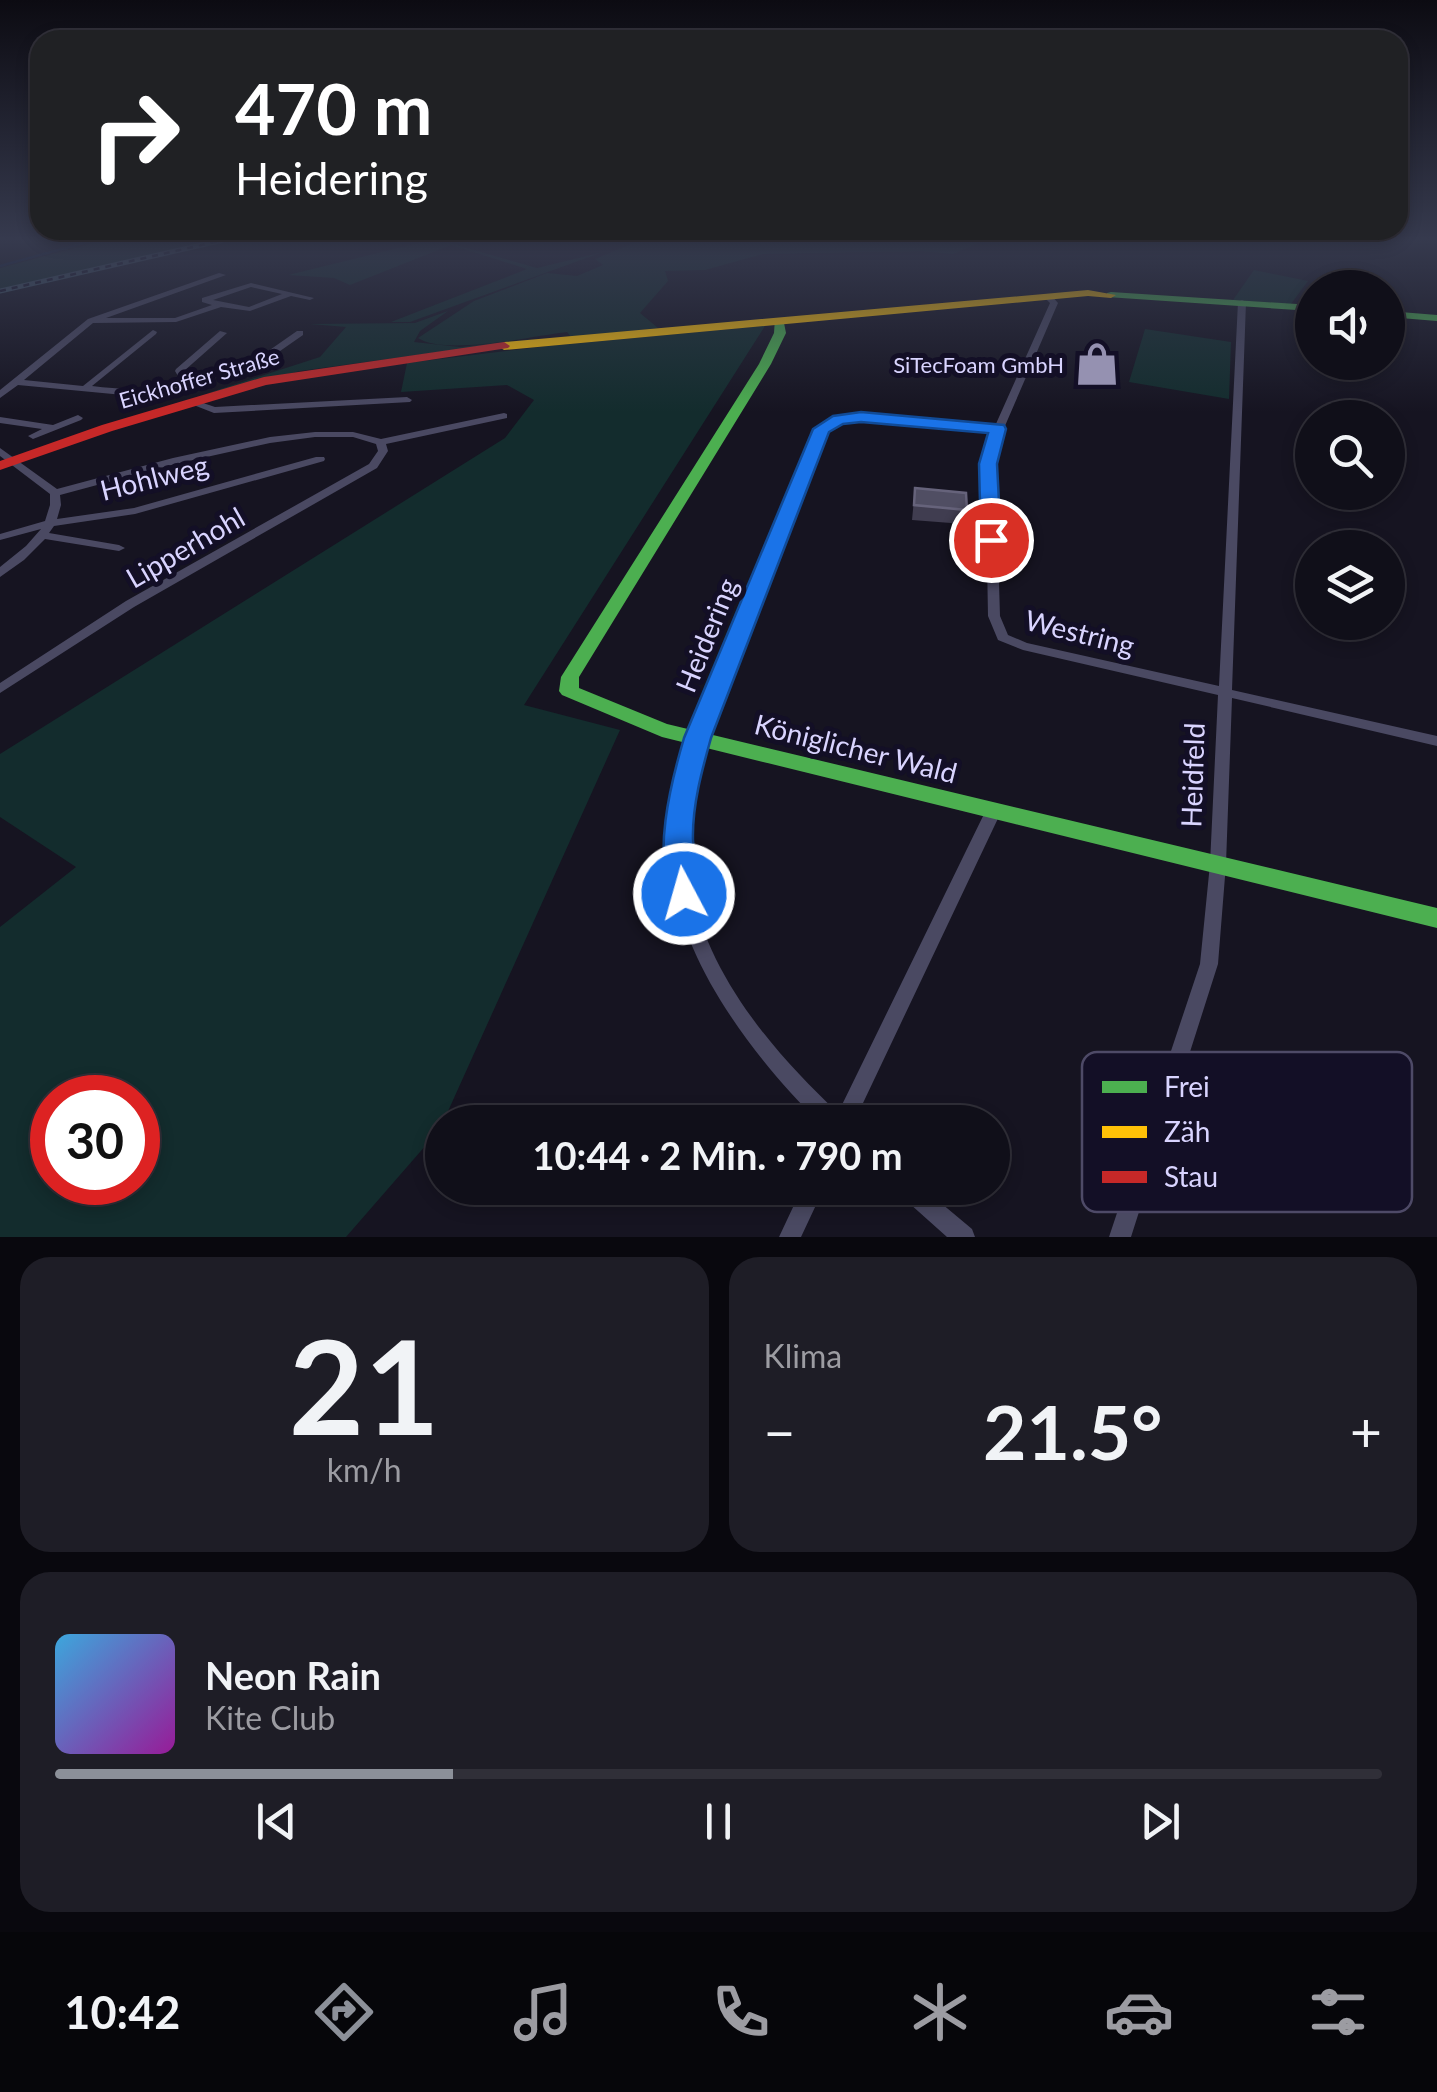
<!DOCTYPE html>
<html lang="de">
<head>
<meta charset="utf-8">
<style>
	:root { --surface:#100f19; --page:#1e1d26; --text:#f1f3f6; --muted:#9c9ca2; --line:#302f38; --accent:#8c9099 }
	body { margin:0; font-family:Lato,sans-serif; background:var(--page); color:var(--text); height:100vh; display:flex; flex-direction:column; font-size:38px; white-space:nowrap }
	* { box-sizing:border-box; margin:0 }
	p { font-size:32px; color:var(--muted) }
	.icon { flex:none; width:55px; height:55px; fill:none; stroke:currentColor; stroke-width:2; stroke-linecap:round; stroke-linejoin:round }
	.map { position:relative; height:1237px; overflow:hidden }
	.side { display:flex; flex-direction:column; gap:20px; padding:20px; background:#09080e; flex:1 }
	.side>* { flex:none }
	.hud { position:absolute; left:30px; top:30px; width:1378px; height:210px; border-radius:30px; box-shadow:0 5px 15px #0003,0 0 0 2px var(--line); background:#202124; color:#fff; overflow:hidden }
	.controls { position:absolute; left:1295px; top:270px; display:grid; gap:20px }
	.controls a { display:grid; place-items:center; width:110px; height:110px; border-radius:50%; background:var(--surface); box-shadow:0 5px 15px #0003,0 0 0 2px var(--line); font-size:50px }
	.speed { position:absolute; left:30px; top:1075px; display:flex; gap:20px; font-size:50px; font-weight:700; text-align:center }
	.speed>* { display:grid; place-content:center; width:130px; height:130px; border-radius:50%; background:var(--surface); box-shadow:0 5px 15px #0003,0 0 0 2px var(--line); line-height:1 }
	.speed .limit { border:15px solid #d22; background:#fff; color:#111 }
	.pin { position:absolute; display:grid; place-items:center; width:85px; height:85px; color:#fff; margin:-42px; border:5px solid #fff; border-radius:50%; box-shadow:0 2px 10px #0007 }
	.me { position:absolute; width:110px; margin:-55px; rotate:354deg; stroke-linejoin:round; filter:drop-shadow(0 0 8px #0008) }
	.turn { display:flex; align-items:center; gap:35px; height:210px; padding:0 40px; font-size:45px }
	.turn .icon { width:130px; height:130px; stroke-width:2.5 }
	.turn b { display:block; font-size:70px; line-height:85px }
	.big { font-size:75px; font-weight:700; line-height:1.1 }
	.side .card { flex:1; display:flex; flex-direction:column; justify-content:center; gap:15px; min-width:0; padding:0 35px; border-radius:30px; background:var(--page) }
	.side .dial { align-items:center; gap:0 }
	.dial b { font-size:130px; line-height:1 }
	.song { display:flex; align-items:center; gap:30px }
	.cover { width:120px; height:120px; border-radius:15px; background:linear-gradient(135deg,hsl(200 70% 55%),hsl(300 70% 35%)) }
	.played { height:10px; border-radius:5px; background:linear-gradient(90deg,var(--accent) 30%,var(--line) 30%) }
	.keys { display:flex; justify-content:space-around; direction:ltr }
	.heat { display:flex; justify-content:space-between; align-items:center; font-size:55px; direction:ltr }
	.side .tiles { flex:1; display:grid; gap:20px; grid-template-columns:1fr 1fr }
	.card:last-child { grid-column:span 2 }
	.trip { position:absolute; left:425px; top:1105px; width:585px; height:100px; border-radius:50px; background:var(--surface); box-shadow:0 5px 15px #0003,0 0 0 2px var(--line); font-weight:700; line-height:100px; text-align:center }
	.tab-bar { display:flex; height:160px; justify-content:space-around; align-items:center; background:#06060a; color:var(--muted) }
	.tab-bar .icon { width:70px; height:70px }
	.tab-bar .on { color:var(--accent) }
	.tab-bar b { font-size:45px; color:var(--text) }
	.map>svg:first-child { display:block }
	.green { fill:#132c2d; fill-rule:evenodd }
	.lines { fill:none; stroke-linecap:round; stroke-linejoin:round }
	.stream { stroke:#0b1e41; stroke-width:2.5 }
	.street { fill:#4a4962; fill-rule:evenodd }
	.fast { fill:#4caf50; fill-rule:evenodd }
	.slow { fill:#ffc107; fill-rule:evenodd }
	.jam { fill:#c62828; fill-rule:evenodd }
	.rail-casing { stroke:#43596b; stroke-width:5 }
	.rail { stroke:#130f26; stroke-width:2.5; stroke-dasharray:6; stroke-linecap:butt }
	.wall { fill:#403d50 }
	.building { fill:#504e63; stroke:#66637b; stroke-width:2.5 }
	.route { fill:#1a73e8; stroke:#114b97; stroke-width:2.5 }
	.labels { text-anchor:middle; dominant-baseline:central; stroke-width:10; stroke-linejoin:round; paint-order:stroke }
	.far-poi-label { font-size:22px; fill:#d9d4ff; stroke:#130f26; text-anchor:end }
	.far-street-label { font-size:22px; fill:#d9d4ff; stroke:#130f26 }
	.street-label { font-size:28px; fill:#d9d4ff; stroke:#130f26 }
	.key { fill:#130f26; stroke:#4e4a67; stroke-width:2.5 }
	.key-label { font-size:28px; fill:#d9d4ff }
</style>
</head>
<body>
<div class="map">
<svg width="1437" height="1237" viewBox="0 0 1437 1237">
	<rect width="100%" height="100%" fill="#161421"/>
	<path class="green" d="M 109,239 L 219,239 L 0,289 L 0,268 Z
		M 435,239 L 537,268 L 603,252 L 410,322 L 391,322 L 527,269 L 451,245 L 350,285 L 334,278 L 288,275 Z
		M 673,239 L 988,239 L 953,254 L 922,251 L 763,254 L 705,270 L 665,271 L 668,281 L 640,313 L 658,328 L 571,337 L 567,332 C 533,336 445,356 418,338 L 474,301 L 547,273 L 577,276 L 603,265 L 595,259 L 636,242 Z
		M 1254,270 L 1308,281 L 1291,304 L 1233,300 Z
		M 448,311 L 420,331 L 414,342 L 460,347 L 541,338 L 300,371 L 205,394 L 320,357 L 346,327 L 310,324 L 415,323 Z
		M 765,326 L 524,705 L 620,730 L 440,1129 L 346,1237 L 0,1237 L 0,927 L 76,867 L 0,817 L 0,754 L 505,438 L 534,400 L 507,385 L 401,392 L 407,363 L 548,346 ZM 52,1098 L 138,1098 L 138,1182 L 52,1182 Z
		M 1145,329 L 1231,342 L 1229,399 L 1129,382 Z"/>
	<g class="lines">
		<path class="stream" d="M 0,266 L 98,239"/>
		<path class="street" d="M 219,273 L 226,275 L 106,318 L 175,318 L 212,305 L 202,302 L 202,298 L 251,283 L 314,298 L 310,300 L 291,296 L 250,311 L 221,307 L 176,322 L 93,323 L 24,380 L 83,386 L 153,330 L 157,332 L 156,334 L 92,386 C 126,390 149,391 181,381 L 175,371 L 176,369 L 220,331 L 227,333 L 184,371 L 188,379 L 264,354 L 297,331 L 303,331 L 303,335 L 270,358 L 159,394 L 134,396 L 18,385 L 0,398 L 0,390 L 88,319 ZM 251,287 L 282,294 L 249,307 L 213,300 Z
			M 1044,294 L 1050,294 L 1058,303 L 995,449 L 1000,616 L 1008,635 L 1027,643 L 1219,686 L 1238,302 L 1242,300 L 1246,302 L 1232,690 L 1437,736 L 1437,746 L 1232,698 L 1226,864 L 1218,964 L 1131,1237 L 1109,1237 L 1200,964 L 1210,864 L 1218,695 L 1023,650 L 998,640 L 988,616 L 985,449 L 993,432 L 861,420 L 841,422 L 826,431 L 704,738 C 692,782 682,829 689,875 C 703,970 771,1050 838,1113 L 986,810 L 989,806 L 994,804 L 999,806 L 1002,810 L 854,1122 L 819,1122 C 756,1060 681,963 672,872 C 669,839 673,806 680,774 C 691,727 712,684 731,639 C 759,569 788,499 817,429 L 836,417 L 861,414 L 995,426 L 1050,303 L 1043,296 Z
			M 407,397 L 412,400 L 410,402 L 214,413 L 186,402 L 191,399 L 215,407 Z
			M 504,413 L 507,414 L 507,418 L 386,444 L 388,451 L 377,468 L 134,607 L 0,693 L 0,683 L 126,601 L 369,464 L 378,451 L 376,444 L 353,437 L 315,437 L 270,443 L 175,464 L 60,495 L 61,505 L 57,519 L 134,508 L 316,457 L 324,457 L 325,459 L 324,461 L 135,514 L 54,526 L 49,533 L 119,545 L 125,548 L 119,551 L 45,539 L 24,560 L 0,577 L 0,567 L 26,546 L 41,529 L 0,540 L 0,534 L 45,521 L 50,505 L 50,494 L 0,456 L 0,448 L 57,489 L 173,458 L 270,437 L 315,432 L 353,432 L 381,439 Z
			M 78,415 L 83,418 L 81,420 L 33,439 L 28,436 L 42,429 L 0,423 L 0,417 L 53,425 Z
			M 802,1188 L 824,1188 L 801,1237 L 779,1237 Z
			M 896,1188 L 923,1188 L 972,1229 L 975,1237 L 947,1237 L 900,1195 Z"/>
		<path class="fast" d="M 1111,292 L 1312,305 L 1312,311 L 1107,297 L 1107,293 Z
			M 1388,311 L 1437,315 L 1437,321 L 1388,317 Z
			M 775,318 L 783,318 L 786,333 L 771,364 L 579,677 L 579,688 L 667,724 L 1437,908 L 1437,928 L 662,737 L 562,695 L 559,691 L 561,677 L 759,364 L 774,333 Z"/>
		<path class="slow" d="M 1088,290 L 1116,295 L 1111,298 L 1088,296 L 504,350 L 498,346 L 504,342 Z"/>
		<path class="jam" d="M 504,342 L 510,346 L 508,348 L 266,385 L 112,431 L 0,470 L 0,461 L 102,425 L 264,377 Z"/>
		<g class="rail-casing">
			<path id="rail" d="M 0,291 L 228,239"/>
		</g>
		<use href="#rail" class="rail"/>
	</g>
	<path class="wall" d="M 915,488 L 967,510 L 964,524 L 912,520 Z"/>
	<path class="building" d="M 915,488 L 966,493 L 967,510 L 914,505 Z"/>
	<linearGradient id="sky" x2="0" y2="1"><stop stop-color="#0c0b12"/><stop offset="0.58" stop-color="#363a4e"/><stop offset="1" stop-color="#363a4e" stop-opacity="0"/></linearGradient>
	<rect width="1437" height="412" fill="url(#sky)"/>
	<path class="route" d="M 861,412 L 1004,425 L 1006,429 L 997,464 L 1001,540 L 991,546 L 981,540 L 979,464 L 988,433 L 861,422 L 843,424 L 829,432 L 711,738 C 702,770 692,806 693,840 C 694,860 705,884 695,902 L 684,906 L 674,902 C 651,859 671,782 684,738 L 813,429 L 833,416 Z"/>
	<defs>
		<g id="shop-bare" transform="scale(3.45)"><path d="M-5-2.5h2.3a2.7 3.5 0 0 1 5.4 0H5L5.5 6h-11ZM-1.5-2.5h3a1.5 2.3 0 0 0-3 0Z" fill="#9591b1" stroke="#130f26" stroke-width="2.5" paint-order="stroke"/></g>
	</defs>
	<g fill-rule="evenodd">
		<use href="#shop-bare" x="1097" y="364"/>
	</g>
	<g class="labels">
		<g class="far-poi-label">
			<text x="1064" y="364">SiTecFoam GmbH</text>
		</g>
		<g class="far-street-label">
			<text transform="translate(199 378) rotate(-16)">Eickhoffer Straße</text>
		</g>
		<g class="street-label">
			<text transform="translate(154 477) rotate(-14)">Hohlweg</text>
			<text transform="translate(185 547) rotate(-30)">Lipperhohl</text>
			<text transform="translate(1080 632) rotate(14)">Westring</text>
			<text transform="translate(706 635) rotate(-68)">Heidering</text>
			<text transform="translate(856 748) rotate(14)">Königlicher Wald</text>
			<text transform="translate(1192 775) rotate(-88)">Heidfeld</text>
		</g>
	</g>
	<rect x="1082" y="1052" width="330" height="160" rx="15" class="key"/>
	<rect x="1102" y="1081" width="45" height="12" fill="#4caf50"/>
	<rect x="1102" y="1126" width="45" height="12" fill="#ffc107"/>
	<rect x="1102" y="1171" width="45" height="12" fill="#c62828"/>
	<g class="key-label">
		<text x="1164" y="1097">Frei</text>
		<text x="1164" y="1142">Zäh</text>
		<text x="1164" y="1187">Stau</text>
	</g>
</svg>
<div class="controls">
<a><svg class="icon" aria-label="sound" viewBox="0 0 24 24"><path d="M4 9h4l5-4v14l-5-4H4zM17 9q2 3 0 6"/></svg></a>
<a><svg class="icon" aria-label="search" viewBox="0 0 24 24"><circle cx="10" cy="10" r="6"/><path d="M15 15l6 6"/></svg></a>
<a><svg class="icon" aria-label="layers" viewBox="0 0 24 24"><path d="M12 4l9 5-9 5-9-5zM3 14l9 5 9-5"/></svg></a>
</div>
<div class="speed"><div class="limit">30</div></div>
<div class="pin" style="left:991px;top:540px;background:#d93025"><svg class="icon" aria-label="arrive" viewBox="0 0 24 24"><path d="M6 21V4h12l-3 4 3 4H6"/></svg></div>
<svg class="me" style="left:684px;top:894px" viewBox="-20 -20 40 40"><circle r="17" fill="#1a73e8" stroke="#fff" stroke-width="3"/><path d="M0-11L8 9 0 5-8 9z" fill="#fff"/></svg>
<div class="trip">10:44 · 2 Min. · 790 m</div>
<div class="hud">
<div class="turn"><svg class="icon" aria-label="right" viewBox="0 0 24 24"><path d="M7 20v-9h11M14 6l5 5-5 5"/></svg><div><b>470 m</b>Heidering</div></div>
</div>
</div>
<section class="side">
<div class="tiles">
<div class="card dial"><b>21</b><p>km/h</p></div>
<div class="card"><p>Klima</p>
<div class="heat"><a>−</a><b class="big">21.5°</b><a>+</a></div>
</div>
<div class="card">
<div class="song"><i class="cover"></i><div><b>Neon Rain</b><p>Kite Club</p></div></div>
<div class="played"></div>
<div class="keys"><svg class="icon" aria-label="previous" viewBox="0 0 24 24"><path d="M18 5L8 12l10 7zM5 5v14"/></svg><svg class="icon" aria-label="pause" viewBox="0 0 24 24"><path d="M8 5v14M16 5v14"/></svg><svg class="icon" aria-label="next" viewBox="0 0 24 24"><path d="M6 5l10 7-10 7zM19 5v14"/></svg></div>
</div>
</div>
</section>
<nav class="tab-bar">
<b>10:42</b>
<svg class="icon on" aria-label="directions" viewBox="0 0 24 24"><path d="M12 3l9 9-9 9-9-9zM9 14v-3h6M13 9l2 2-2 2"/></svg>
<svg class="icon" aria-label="music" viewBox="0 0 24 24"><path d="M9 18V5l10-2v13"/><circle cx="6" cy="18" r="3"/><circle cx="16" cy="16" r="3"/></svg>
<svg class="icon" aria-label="phone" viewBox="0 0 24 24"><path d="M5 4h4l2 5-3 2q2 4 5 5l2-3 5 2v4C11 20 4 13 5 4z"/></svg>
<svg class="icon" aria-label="climate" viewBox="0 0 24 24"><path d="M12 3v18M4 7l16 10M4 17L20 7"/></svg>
<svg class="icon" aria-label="car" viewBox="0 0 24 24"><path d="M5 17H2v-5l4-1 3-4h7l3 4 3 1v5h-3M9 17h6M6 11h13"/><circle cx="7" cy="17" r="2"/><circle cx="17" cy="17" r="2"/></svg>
<svg class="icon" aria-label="filters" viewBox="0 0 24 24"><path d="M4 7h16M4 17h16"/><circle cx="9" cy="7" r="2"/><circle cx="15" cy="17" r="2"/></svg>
</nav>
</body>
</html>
